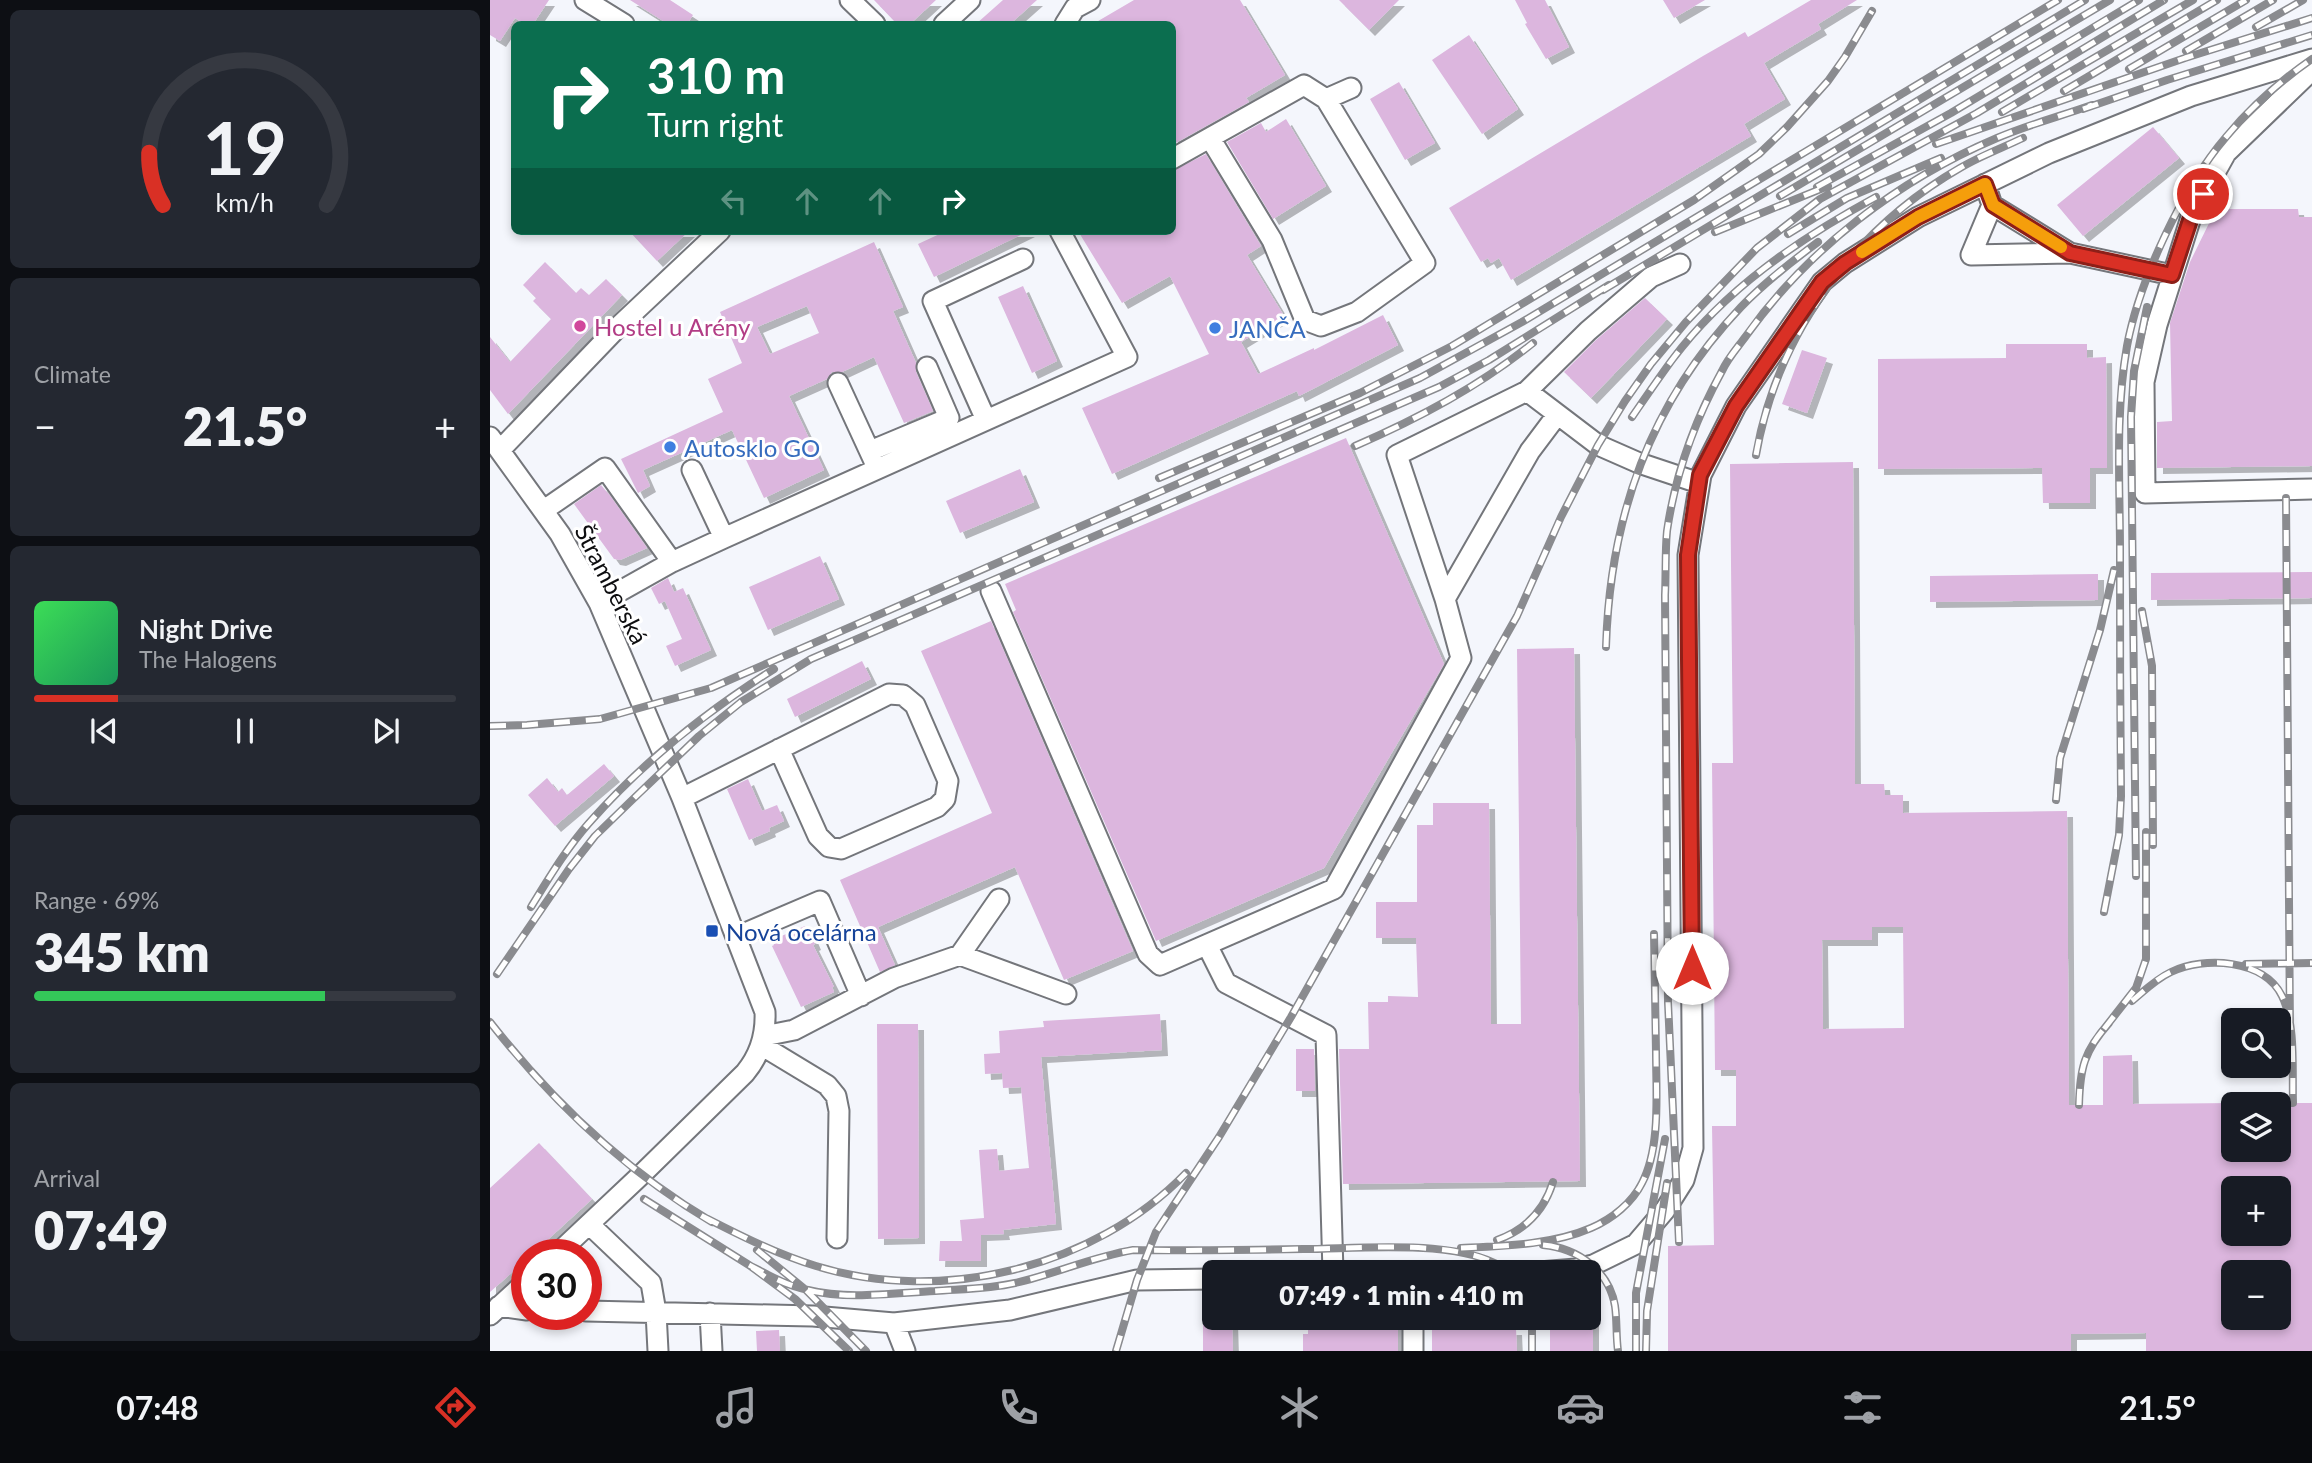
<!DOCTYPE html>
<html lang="en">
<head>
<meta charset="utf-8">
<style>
	:root { --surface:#171b24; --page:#242831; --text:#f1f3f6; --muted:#9ea1a6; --line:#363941; --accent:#d93025 }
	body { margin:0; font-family:Lato,sans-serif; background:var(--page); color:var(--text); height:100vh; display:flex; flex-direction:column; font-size:26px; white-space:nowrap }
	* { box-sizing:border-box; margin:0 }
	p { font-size:23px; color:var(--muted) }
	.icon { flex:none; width:38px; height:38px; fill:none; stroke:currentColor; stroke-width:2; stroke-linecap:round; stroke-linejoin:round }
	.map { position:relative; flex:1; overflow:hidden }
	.details { display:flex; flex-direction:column; gap:10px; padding:10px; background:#0d0f14; width:490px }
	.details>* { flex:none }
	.guide { position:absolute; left:21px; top:21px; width:665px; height:214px; border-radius:10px; box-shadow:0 4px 10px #0003; background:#0b6e4f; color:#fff; overflow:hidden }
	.controls { position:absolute; left:1731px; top:1008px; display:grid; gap:14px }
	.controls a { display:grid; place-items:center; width:70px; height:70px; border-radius:10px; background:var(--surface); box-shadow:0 4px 10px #0003; font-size:35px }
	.speed { position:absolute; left:21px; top:1239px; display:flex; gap:14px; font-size:35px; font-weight:700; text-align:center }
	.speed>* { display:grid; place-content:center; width:91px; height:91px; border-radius:50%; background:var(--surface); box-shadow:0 4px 10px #0003; line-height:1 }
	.speed .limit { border:10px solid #d22; background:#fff; color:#111 }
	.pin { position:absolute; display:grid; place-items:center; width:60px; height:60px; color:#fff; margin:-30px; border:4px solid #fff; border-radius:50%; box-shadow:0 2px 7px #0007 }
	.me { position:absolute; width:77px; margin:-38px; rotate:0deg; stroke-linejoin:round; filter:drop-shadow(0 0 5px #0008) }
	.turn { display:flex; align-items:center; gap:24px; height:147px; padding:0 21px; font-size:32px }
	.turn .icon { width:91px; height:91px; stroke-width:2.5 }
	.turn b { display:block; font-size:49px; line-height:60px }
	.lanes { display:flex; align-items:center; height:66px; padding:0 21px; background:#0003; justify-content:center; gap:35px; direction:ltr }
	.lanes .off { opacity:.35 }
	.big { font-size:52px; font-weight:800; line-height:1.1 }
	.details .widget { flex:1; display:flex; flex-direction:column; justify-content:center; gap:10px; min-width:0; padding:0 24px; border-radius:10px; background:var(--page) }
	.details .dial { align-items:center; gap:0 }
	.dial svg { height:182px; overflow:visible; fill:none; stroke:var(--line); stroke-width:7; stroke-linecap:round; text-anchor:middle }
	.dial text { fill:var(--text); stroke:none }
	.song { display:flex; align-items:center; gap:21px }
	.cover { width:84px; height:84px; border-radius:10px; background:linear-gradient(135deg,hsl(130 70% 55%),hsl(150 70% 35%)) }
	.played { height:7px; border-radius:4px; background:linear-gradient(90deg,var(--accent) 20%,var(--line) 20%) }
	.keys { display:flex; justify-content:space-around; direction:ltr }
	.heat { display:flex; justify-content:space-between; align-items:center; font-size:38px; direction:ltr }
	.charge { height:10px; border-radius:5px; background:linear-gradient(90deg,#34c759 69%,var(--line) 0) }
	.trip { position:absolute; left:712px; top:1260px; width:399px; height:70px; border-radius:10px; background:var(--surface); box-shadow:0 4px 10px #0003; font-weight:800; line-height:70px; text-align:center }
	.tabs { display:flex; height:112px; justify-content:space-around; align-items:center; background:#090b0e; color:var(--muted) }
	.tabs .icon { width:49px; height:49px }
	.tabs .current { color:var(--accent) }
	.tabs b { font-size:32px; color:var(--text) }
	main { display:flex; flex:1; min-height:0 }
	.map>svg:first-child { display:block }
	.building { fill:#dcb6de; fill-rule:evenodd; filter:url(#shadow) }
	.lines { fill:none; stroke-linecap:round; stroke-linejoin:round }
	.minor-casing { stroke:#74767b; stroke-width:23 }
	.minor { stroke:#fff; stroke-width:19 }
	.rail-casing { stroke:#8a8b8f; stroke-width:8 }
	.rail { stroke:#fff; stroke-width:5; stroke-dasharray:16; stroke-linecap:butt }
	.route-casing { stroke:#8d1f18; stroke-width:18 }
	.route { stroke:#d93025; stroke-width:12 }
	.slow { stroke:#f59e0b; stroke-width:12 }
	.hotel-dot { fill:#d1479c; stroke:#fff; stroke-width:2.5 }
	.shop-dot { fill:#3f7fe0; stroke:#fff; stroke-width:2.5 }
	.transit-dot { fill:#1a4fb4; stroke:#fff; stroke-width:2.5 }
	.labels { text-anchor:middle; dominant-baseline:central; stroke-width:6; stroke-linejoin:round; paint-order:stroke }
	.hotel-label { font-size:24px; fill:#b23c85; stroke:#fff; text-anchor:start }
	.shop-label { font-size:24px; fill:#366cbe; stroke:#fff; text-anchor:start }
	.street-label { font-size:24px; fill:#0d0d0f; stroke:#fff }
	.transit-label { font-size:24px; fill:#164399; stroke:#fff; text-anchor:start }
</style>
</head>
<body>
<main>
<section class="details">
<div class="widget dial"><svg viewBox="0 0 100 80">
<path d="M14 69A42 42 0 1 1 86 69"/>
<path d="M14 69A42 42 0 0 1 8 46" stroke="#d93025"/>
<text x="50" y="56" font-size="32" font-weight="700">19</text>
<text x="50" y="72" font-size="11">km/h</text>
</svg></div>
<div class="widget"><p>Climate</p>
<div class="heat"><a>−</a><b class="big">21.5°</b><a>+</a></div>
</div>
<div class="widget">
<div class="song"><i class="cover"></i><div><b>Night Drive</b><p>The Halogens</p></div></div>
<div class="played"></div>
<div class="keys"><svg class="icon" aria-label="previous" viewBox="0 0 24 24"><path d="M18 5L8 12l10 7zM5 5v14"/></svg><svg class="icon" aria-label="pause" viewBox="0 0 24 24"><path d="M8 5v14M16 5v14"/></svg><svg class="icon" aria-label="next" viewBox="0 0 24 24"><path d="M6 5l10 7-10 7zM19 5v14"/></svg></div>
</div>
<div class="widget"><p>Range · 69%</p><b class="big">345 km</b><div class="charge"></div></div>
<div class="widget"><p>Arrival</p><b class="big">07:49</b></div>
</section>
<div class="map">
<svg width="1822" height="1351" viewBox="0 0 1822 1351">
	<defs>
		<filter id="shadow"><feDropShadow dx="6" dy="6" stdDeviation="0" flood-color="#0004"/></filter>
	</defs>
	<rect width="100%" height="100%" fill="#f4f6fc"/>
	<path class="building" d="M 0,0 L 59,0 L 43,24 L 35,24 L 25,18 L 10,41 L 0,35 Z
		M 140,0 L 180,0 L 203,15 L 197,24 L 178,24 Z
		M 384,0 L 446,0 L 420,24 L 407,24 Z
		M 513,0 L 547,0 L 520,24 L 486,24 Z
		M 644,0 L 750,0 L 795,75 L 756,98 L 759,102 L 682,145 L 682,24 L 603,24 Z
		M 849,0 L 909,0 L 879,30 Z
		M 1025,0 L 1055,0 L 1079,47 L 1056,59 L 1035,24 L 1037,23 Z
		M 1173,0 L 1215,0 L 1184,18 Z
		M 1321,0 L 1367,0 L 1328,24 L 1331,29 L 1274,63 L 1295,99 L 1254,124 L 1261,136 L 1021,280 L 1009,258 L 1001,263 L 998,258 L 991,262 L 959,208 L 1213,56 L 1255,32 L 1258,37 Z
		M 979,35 L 1028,109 L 992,134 L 942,60 Z
		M 909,82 L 945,143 L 915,160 L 880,99 Z
		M 796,119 L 836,186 L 783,219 L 737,142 L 771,123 L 776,132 Z
		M 1663,127 L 1689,158 L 1593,236 L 1567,205 Z
		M 716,154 L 771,246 L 757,255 L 794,316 L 751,342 L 768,374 L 824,348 L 824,350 L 893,315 L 908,345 L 809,396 L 807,391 L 622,474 L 592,408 L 719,354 L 680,276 L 632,303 L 588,231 L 682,231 L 682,171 Z
		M 1726,209 L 1808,209 L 1809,217 L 1822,217 L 1822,466 L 1667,468 L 1667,422 L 1682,421 L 1680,323 L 1700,262 Z
		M 139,231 L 199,231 L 167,261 Z
		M 456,231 L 539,231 L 444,277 L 428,244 Z
		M 384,242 L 413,307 L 403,311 L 426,363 L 426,372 L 443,411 L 414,423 L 384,357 L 352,372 L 342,372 L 337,379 L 299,396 L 334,470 L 274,498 L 242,430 L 153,470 L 160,486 L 148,493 L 131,459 L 233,412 L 218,379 L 252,363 L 230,312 ZM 317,306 L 329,333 L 280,354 L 267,327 Z
		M 55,262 L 86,293 L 91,288 L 99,295 L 116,279 L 132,295 L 18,414 L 0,390 L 0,337 L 20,362 L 61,319 L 43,301 L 46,298 L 33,285 Z
		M 533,286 L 567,361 L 542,373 L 508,297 Z
		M 1155,298 L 1177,319 L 1101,398 L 1074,372 L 1106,340 Z
		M 1516,344 L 1597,344 L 1597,358 L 1616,357 L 1617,468 L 1600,468 L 1600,503 L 1553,503 L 1552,468 L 1388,469 L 1388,359 L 1516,358 Z
		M 1312,350 L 1337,358 L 1317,413 L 1292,404 Z
		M 856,438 L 954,664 L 834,868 L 666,941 L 523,612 L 526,610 L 515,584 Z
		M 1363,462 L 1365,784 L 1394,784 L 1395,795 L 1413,795 L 1413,813 L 1577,811 L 1579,1105 L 1613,1105 L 1613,1056 L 1642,1055 L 1643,1104 L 1743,1103 L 1743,1150 L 1788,1150 L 1788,1103 L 1822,1103 L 1822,1351 L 1656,1351 L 1656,1333 L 1581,1334 L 1581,1351 L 1178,1351 L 1178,1246 L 1224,1245 L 1222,1126 L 1246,1126 L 1246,1070 L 1225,1070 L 1222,763 L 1243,763 L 1240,464 ZM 1382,927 L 1413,927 L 1414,1028 L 1333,1029 L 1332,940 L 1382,940 ZM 1743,1188 L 1788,1188 L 1788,1234 L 1743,1234 ZM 1743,1272 L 1788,1272 L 1788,1318 L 1743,1318 Z
		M 530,469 L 544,502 L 470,533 L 456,501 Z
		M 111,485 L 121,497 L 157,548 L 130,560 L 124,559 L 84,504 Z
		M 330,556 L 349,599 L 278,630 L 259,587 Z
		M 1822,572 L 1822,598 L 1661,600 L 1661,573 Z
		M 1608,574 L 1608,600 L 1440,602 L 1440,576 Z
		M 178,578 L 184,592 L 193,588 L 221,650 L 185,666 L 176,646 L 192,639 L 175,601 L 169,604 L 161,588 Z
		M 501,621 L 643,951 L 574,980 L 525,867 L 388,927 L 405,965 L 390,972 L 350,880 L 502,813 L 431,651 Z
		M 1084,648 L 1090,1181 L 853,1184 L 849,1049 L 879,1049 L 878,1002 L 898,1002 L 898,996 L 928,997 L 926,938 L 886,938 L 886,902 L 927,902 L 927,825 L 943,825 L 943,803 L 999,803 L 1001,1024 L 1031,1024 L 1027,649 Z
		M 372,661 L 381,679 L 305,717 L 297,699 Z
		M 114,764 L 124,776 L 65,826 L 38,795 L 57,778 L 68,792 L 72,788 L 77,795 Z
		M 258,779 L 272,811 L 287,805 L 294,821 L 279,828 L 280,831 L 259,840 L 237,789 Z
		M 315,926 L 317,930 L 319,930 L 325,944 L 323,945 L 344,987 L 342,987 L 344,992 L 311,1007 L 282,946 L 284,945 L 282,940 Z
		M 670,1014 L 672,1050 L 551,1057 L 566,1224 L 513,1230 L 514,1234 L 491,1235 L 491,1261 L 449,1261 L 450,1241 L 472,1241 L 470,1220 L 494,1218 L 489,1150 L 507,1149 L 509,1171 L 539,1168 L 531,1087 L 513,1088 L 512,1073 L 495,1074 L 494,1054 L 510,1053 L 509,1031 L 554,1027 L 553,1021 Z
		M 387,1024 L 428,1024 L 429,1238 L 388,1239 Z
		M 806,1049 L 824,1049 L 825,1091 L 806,1091 Z
		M 49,1143 L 102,1199 L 41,1255 L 37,1255 L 37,1259 L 0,1292 L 0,1188 Z
		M 713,1318 L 742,1318 L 743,1351 L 713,1351 Z
		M 818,1318 L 908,1318 L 908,1351 L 813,1351 L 813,1334 L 818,1334 Z
		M 1060,1318 L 1103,1318 L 1103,1351 L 1060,1351 Z
		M 1026,1329 L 1027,1351 L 942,1351 L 942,1330 Z
		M 289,1330 L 290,1351 L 267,1351 L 266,1331 Z"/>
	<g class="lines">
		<g class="minor-casing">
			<path id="minor" d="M 95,0 L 134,24
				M 360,0 L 385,24
				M 454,24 L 480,0
				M 575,24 L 585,8 L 600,0
				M 1822,70 L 1736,153 L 1702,214 L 1667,325 L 1654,382 L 1655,493 L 1822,489
				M 720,138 L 782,240 L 815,320 L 831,326 L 867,312 L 935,263 L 836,99
				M 682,159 L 814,85 L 836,99 L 861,88
				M 1495,184 L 1502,205 L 1481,255 L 1580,253 L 1682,275
				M 1502,205 L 1580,253
				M 348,383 L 384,461
				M 1037,391 L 1098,331 L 1161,277 L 1190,264
				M 1067,415 L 1040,451 L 955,599 L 907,455 L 1037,391 L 1108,445 L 1149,463 L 1209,483
				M 496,420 L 443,301 L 533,259
				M 0,437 L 70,534 L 109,603 L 192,798 L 275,1012 C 276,1035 270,1055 255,1073 L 152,1174 L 66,1255
				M 10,450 L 128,327 L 230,231
				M 380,451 L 459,418 L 437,367
				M 202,470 L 234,538
				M 54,510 L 115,468 L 182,562
				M 501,591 L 658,954 L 670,965 L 844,889 L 971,658 L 955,599
				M 109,603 L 182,562 L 234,538 L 637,357 L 570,231
				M 192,798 L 399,694 L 413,695 L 425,705 L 458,781 L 455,799 L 447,807 L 351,849 L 339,847 L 328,836 L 289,749
				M 246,937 L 330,901 L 371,996
				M 717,945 L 736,983 L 836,1035 L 843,1272
				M 470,955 L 509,899
				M 274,1036 L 304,1030 L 404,978 L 470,955 L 576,994
				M 271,1045 L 337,1085 L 346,1096 L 349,1111 L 347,1238
				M 100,1225 L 161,1283 L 166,1312 L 168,1351
				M 1049,1272 L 1086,1269 L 1103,1265 L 1146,1244 L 1175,1210 L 1194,1180 L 1203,1148 L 1198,555 L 1211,475 L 1246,406 L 1332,282 L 1355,263 L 1428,217 L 1559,153 L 1701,96 L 1822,59
				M 9,1306 L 37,1310
				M 96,1311 L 323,1316 L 404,1323 L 520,1310 L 647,1280 L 724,1279
				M 220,1313 L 222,1351
				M 0,1315 L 37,1281
				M 923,1318 L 923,1351
				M 404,1323 L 415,1351"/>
		</g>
		<use href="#minor" class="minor"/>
		<g class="rail-casing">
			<path id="rail" d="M 1766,27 L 1813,0
				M 1696,51 L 1783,0
				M 1639,69 L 1756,0
				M 1574,91 L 1727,0
				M 1593,109 L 1677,80 L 1822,35
				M 1512,112 L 1703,0
				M 1446,144 L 1695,58 L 1822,18
				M 1327,187 L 1461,113 L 1649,0
				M 1290,196 L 1620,0
				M 1225,232 L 1338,186
				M 1298,234 L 1357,198 L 1451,158
				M 1113,290 L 1595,0
				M 1142,417 C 1155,398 1168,379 1182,360 C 1235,289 1309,239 1386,197
				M 865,446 C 929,418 988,387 1043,343
				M 1266,455 C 1287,334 1364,229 1470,168 C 1490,156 1512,148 1533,138
				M 669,478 L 870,393 L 962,346 L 1204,200 L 1269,154 L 1297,127 L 1338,81 L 1355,57 L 1382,11
				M 1796,498 L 1800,1034
				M 1652,611 L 1662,666 L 1663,845
				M 1116,647 C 1120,516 1160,403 1251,307 C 1274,283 1301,262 1328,242
				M 0,726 L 37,725 L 110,719 L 221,688 L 930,378 L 1032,322 L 1568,0
				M 1566,800 L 1570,758 L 1610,630 L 1624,570
				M 1646,876 L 1641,417 L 1644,371 L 1657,307
				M 41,907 C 59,878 76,849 99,823 C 151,764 217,711 284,669
				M 1614,912 L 1629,835 L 1631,796 C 1630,715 1630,633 1630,552 C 1630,484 1625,414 1637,346 C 1649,281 1693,187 1736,137 C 1761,107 1790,81 1822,59
				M 1756,964 L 1822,963
				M 7,974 L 79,869 L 105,836 L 140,802 L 209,736 L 251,702 L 321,659 L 949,387 L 999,360 L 1119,285
				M 1642,1001 C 1654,991 1666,979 1681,972 C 1714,956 1774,959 1792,996 C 1806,1024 1802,1071 1803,1103
				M 0,1022 C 62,1101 134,1170 222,1222
				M 1614,1029 L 1646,988 L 1656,959 L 1656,832
				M 1589,1105 C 1590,1068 1594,1051 1619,1023
				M 154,1199 L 259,1265 L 305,1299 L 359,1351
				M 214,1217 C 251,1236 287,1254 326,1266 C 452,1305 604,1268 696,1173
				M 1007,1240 C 1035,1230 1054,1211 1063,1182
				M 1189,1242 L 1178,1002 L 1175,595 C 1176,574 1175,552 1177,531 C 1185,476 1205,420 1232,371 C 1238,358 1248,347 1256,336 C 1318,249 1408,180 1507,138 C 1537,125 1571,116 1602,105
				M 1053,1245 C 1087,1248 1119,1270 1125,1306 C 1127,1320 1126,1336 1128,1351
				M 971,1248 C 1013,1246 1062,1245 1101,1228 C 1122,1219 1142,1203 1152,1183 C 1171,1147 1166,1091 1166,1052 C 1165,1012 1165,973 1164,934
				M 267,1250 L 316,1290 L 376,1351
				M 259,1265 C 278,1275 297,1286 318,1290 C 358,1300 404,1293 445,1291 C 472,1289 499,1289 525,1283 C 565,1274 602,1257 643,1250 C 700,1251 757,1250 814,1249 C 868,1249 977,1237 1019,1272
				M 626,1351 L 647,1280 L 666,1232 L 729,1137 L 801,1017 L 1027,616 L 1071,517 L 1108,445 L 1135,401 L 1161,364 L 1196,322 L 1267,248 L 1330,199 L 1487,113 L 1674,0
				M 1042,1351 L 1042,1318
				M 1146,1351 L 1146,1293 L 1175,1139
				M 1156,1351 L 1157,1311 L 1177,1183"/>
		</g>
		<use href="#rail" class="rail"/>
	</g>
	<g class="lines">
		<g class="route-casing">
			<path id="route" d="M 1202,968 L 1198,555 L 1210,475 L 1246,406 L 1332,282 L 1355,263 L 1428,217 L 1495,184 L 1503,205 L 1580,253 L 1682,275 L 1702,214 L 1713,194"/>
		</g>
		<use href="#route" class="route"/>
		<path class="slow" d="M 1372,252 L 1428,217 L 1495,184 L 1503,205 L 1571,247"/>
	</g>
	<circle class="hotel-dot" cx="90" cy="326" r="7"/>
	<g class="shop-dot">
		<circle cx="725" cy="328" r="7"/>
		<circle cx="180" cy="447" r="7"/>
	</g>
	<rect class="transit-dot" x="215" y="924" width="14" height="14" rx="3.5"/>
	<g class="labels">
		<g class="hotel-label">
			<text x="104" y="326">Hostel u Arény</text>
		</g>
		<g class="shop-label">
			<text x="739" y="328">JANČA</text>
			<text x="194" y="447">Autosklo GO</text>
		</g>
		<g class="street-label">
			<text transform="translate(122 584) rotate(63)">Štramberská</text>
		</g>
		<g class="transit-label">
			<text x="236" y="931">Nová ocelárna</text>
		</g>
	</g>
</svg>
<div class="controls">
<a><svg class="icon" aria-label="search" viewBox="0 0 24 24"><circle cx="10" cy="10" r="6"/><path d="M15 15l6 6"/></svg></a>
<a><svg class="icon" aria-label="layers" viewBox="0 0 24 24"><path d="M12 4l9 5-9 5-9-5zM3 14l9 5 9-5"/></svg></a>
<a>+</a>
<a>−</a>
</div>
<div class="speed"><div class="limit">30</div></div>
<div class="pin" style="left:1713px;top:194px;background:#d93025"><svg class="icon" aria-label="arrive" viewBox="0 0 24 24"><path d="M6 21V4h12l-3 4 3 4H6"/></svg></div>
<svg class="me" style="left:1202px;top:968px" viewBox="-20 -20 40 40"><circle r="19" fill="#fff"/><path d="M0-13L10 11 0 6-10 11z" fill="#d93025"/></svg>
<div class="trip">07:49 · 1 min · 410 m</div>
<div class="guide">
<div class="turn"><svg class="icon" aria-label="right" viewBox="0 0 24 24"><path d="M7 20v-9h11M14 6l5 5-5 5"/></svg><div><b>310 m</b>Turn right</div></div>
<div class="lanes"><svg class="icon off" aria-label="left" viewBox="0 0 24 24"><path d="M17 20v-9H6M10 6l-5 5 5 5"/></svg><svg class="icon off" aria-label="ahead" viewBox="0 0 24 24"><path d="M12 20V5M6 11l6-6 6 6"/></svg><svg class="icon off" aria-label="ahead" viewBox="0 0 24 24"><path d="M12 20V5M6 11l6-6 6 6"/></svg><svg class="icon" aria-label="right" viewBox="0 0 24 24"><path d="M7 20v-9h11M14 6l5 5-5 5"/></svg></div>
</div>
</div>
</main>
<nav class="tabs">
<b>07:48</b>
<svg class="icon current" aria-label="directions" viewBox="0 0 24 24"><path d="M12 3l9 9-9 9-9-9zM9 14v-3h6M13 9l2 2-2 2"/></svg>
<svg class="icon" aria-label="music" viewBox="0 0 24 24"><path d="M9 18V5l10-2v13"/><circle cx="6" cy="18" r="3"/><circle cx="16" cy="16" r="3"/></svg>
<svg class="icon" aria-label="phone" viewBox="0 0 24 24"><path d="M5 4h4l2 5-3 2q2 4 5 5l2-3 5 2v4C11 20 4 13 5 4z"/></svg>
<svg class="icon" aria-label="climate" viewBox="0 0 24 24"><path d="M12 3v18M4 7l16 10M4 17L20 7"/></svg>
<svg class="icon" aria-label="car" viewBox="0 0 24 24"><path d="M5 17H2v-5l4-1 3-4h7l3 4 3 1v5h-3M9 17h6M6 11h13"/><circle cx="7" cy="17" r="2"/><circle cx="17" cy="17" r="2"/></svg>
<svg class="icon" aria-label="filters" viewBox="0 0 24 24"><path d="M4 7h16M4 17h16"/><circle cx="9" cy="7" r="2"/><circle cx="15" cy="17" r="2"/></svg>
<b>21.5°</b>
</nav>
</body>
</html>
